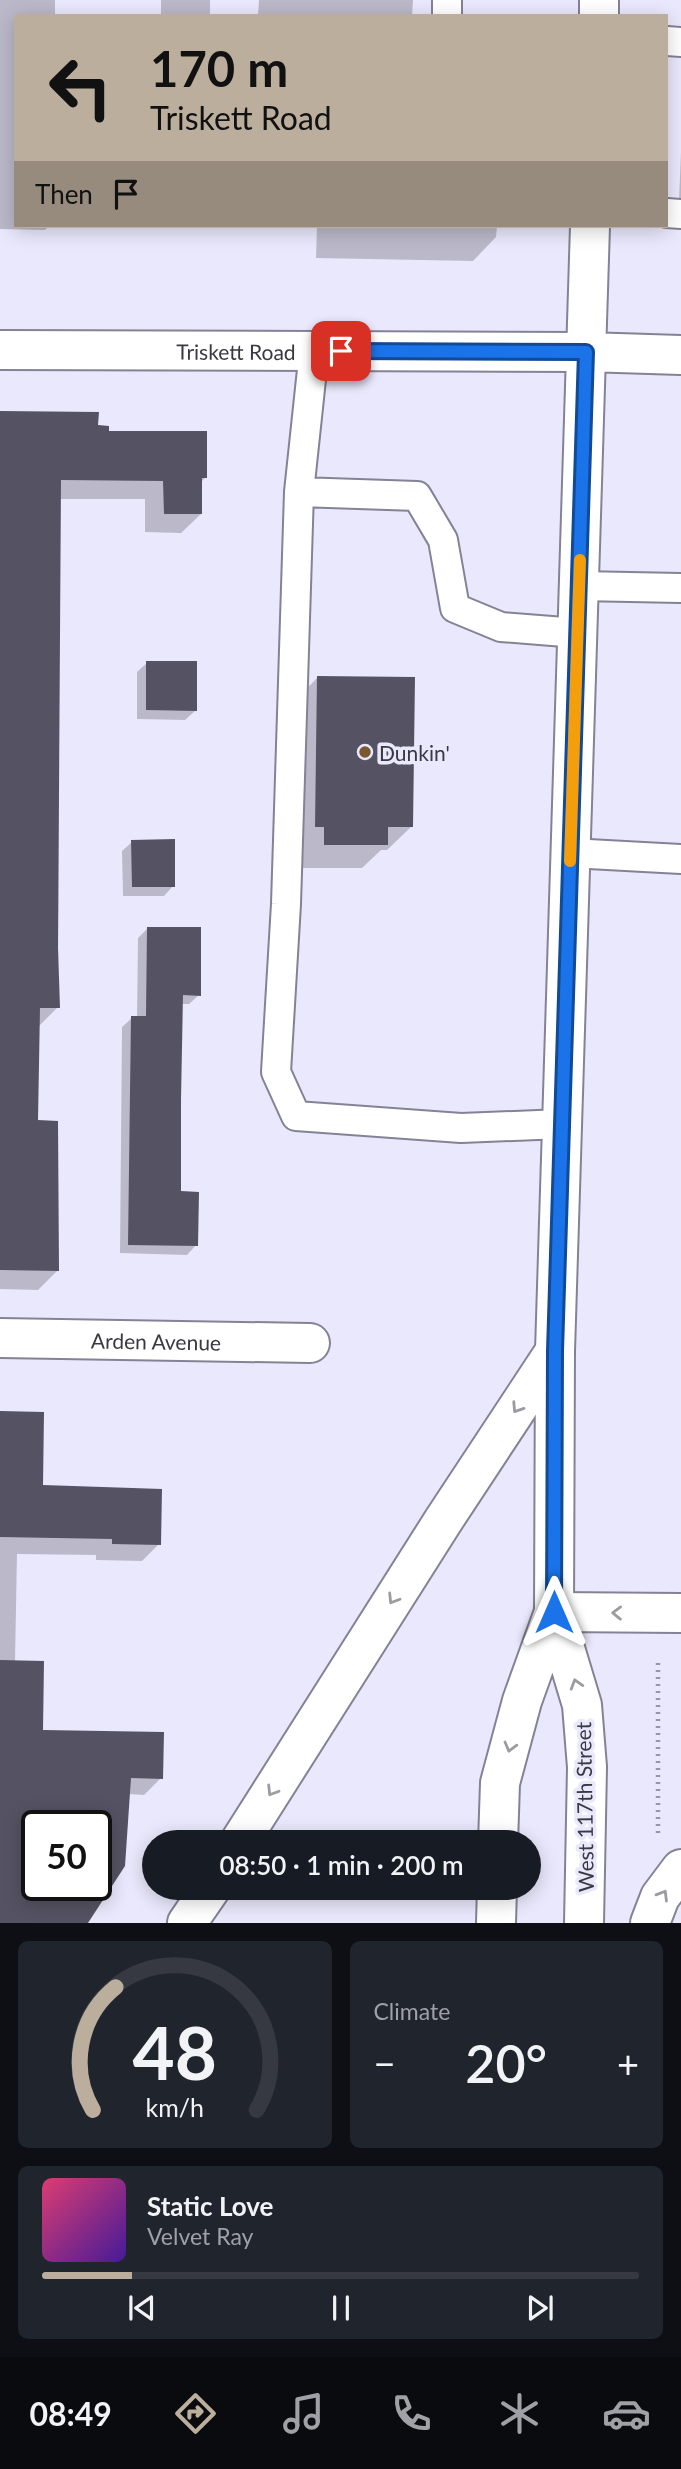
<!DOCTYPE html>
<html lang="en">
<head>
<meta charset="utf-8">
<style>
	:root { --surface:#171b24; --page:#20242c; --text:#f1f3f6; --muted:#9ea1a6; --line:#363941; --accent:#bcae9d }
	body { margin:0; font-family:Lato,sans-serif; background:var(--page); color:var(--text); height:100vh; display:flex; flex-direction:column; font-size:26px; white-space:nowrap }
	* { box-sizing:border-box; margin:0 }
	p { font-size:23px; color:var(--muted) }
	.icon { flex:none; width:38px; height:38px; fill:none; stroke:currentColor; stroke-width:2; stroke-linecap:round; stroke-linejoin:round }
	.map { position:relative; height:1923px; overflow:hidden }
	.panel { display:flex; flex-direction:column; gap:18px; padding:18px; background:#0d0f14; flex:1 }
	.panel>* { flex:none }
	.guide { position:absolute; left:14px; top:14px; width:654px; height:214px; border-radius:0px; box-shadow:0 4px 18px #0003; background:#bcae9d; color:#111; overflow:hidden }
	.speed { position:absolute; left:21px; top:1810px; display:flex; gap:14px; font-size:35px; font-weight:700; text-align:center }
	.speed>* { display:grid; place-content:center; width:91px; height:91px; border-radius:50%; background:var(--surface); box-shadow:0 4px 18px #0003; line-height:1 }
	.speed .limit { border:4px solid #111; border-radius:10px; background:#fff; color:#111 }
	.pin { position:absolute; display:grid; place-items:center; width:60px; height:60px; color:#fff; margin:-30px; border-radius:14px; box-shadow:0 4px 10px #0006 }
	.me { position:absolute; width:77px; margin:-38px; rotate:0deg; stroke-linejoin:round; filter:drop-shadow(0 0 5px #0008) }
	.turn { display:flex; align-items:center; gap:24px; height:147px; padding:0 21px; font-size:32px }
	.turn .icon { width:91px; height:91px; stroke-width:2.5 }
	.turn b { display:block; font-size:49px; line-height:60px }
	.then { display:flex; align-items:center; height:66px; padding:0 21px; background:#0003; gap:14px; font-size:26px }
	.big { font-size:52px; font-weight:600; line-height:1.1 }
	.panel .card { flex:1; display:flex; flex-direction:column; justify-content:center; gap:10px; min-width:0; padding:0 24px; border-radius:10px; background:var(--page) }
	.panel .dial { align-items:center; gap:0 }
	.dial svg { height:182px; overflow:visible; fill:none; stroke:var(--line); stroke-width:7; stroke-linecap:round; text-anchor:middle }
	.dial text { fill:var(--text); stroke:none }
	.song { display:flex; align-items:center; gap:21px }
	.cover { width:84px; height:84px; border-radius:10px; background:linear-gradient(135deg,hsl(340 70% 55%),hsl(260 70% 35%)) }
	.played { height:7px; border-radius:4px; background:linear-gradient(90deg,var(--accent) 15%,var(--line) 15%) }
	.keys { display:flex; justify-content:space-around; direction:ltr }
	.heat { display:flex; justify-content:space-between; align-items:center; font-size:38px; direction:ltr }
	.panel .tiles { flex:1; display:grid; gap:18px; grid-template-columns:1fr 1fr }
	.card:last-child { grid-column:span 2 }
	.trip { position:absolute; left:142px; top:1830px; width:399px; height:70px; border-radius:35px; background:var(--surface); box-shadow:0 4px 18px #0003; font-weight:600; line-height:70px; text-align:center }
	.tab-bar { display:flex; height:112px; justify-content:space-around; align-items:center; background:#090b0e; color:var(--muted) }
	.tab-bar .icon { width:49px; height:49px }
	.tab-bar .active { color:var(--accent) }
	.tab-bar b { font-size:32px; color:var(--text) }
	.map>svg:first-child { display:block }
	.shadow { fill:#0003; fill-rule:evenodd }
	.building { fill:#555363; fill-rule:evenodd }
	.lines { fill:none; stroke-linecap:round; stroke-linejoin:round }
	.lane-casing { stroke:#848294; stroke-width:32 }
	.street-casing { stroke:#848294; stroke-width:42 }
	.secondary-casing { stroke:#848294; stroke-width:42 }
	.highway-casing { stroke:#848294; stroke-width:42 }
	.path { stroke:#9796a4; stroke-width:4.5; stroke-dasharray:2 5; stroke-linecap:butt }
	.lane { stroke:#fff; stroke-width:28 }
	.street { stroke:#fff; stroke-width:38 }
	.secondary { stroke:#fff; stroke-width:38 }
	.highway { stroke:#fff; stroke-width:38 }
	.oneway { stroke:#9c9ca0 }
	.route-casing { stroke:#114b97; stroke-width:18 }
	.route { stroke:#1a73e8; stroke-width:12 }
	.slow { stroke:#f59e0b; stroke-width:12 }
	.poi-dot { fill:#7b5930; stroke:#eae8fc; stroke-width:2.5 }
	.labels { text-anchor:middle; dominant-baseline:central; stroke-width:7; stroke-linejoin:round; paint-order:stroke }
	.street-label { font-size:21px; fill:#3a3941; stroke:#eae8fc }
	.poi-label { font-size:21px; fill:#3a3941; stroke:#eae8fc; text-anchor:start }
</style>
</head>
<body>
<div class="map">
<svg width="681" height="1923" viewBox="0 0 681 1923">
	<rect width="100%" height="100%" fill="#eae8fc"/>
	<path class="shadow" d="M 0,0 L 55,0 L 55,16 L 16,16 L 16,226 L 49,226 L 45,230 L 0,229 Z
		M 161,0 L 210,0 L 210,16 L 161,16 Z
		M 259,0 L 413,0 L 412,16 L 258,16 Z
		M 681,152 L 681,200 L 679,200 Z
		M 317,226 L 497,226 L 496,237 L 473,261 L 316,258 Z
		M 0,413 L 97,427 L 206,477 L 201,482 L 201,514 L 181,533 L 145,532 L 145,499 L 59,499 L 58,1007 L 39,1026 L 36,1122 L 58,1270 L 38,1290 L 0,1289 Z
		M 147,663 L 195,711 L 185,720 L 137,719 L 137,672 Z
		M 317,678 L 411,827 L 387,850 L 381,850 L 362,868 L 301,868 L 294,702 Z
		M 132,842 L 173,886 L 164,896 L 123,896 L 122,851 Z
		M 147,929 L 199,995 L 189,1004 L 181,1004 L 179,1193 L 196,1245 L 187,1255 L 120,1253 L 122,1027 L 132,1018 L 137,1018 L 138,938 Z
		M 0,1413 L 41,1487 L 159,1544 L 142,1561 L 96,1560 L 96,1555 L 17,1554 L 15,1662 L 41,1732 L 161,1778 L 144,1795 L 128,1794 L 86,1923 L 0,1923 ZM 37,1825 L 96,1825 L 96,1885 L 37,1885 Z"/>
	<path class="building" d="M 0,411 L 99,412 L 98,425 L 109,426 L 109,431 L 207,431 L 207,478 L 202,478 L 202,514 L 164,514 L 163,481 L 61,480 L 58,948 L 60,1008 L 40,1008 L 38,1120 L 58,1121 L 59,1271 L 0,1270 Z
		M 146,661 L 197,661 L 197,711 L 146,710 Z
		M 317,676 L 415,677 L 413,827 L 388,827 L 388,845 L 324,845 L 324,827 L 315,827 Z
		M 175,839 L 175,887 L 132,887 L 131,840 Z
		M 147,927 L 201,927 L 201,996 L 183,995 L 181,1099 L 181,1191 L 199,1192 L 198,1246 L 128,1245 L 131,1016 L 146,1016 Z
		M 0,1411 L 44,1412 L 43,1485 L 162,1489 L 161,1545 L 112,1544 L 112,1539 L 0,1537 Z
		M 0,1660 L 44,1661 L 43,1730 L 164,1732 L 163,1779 L 131,1778 L 125,1866 L 88,1923 L 0,1923 ZM 37,1825 L 96,1825 L 96,1885 L 37,1885 Z"/>
	<g class="lines">
		<g class="lane-casing">
			<path id="lane" d="M 447,16 L 447,0
				M 667,41 L 681,42
				M 667,213 L 681,214
				M 314,351 L 299,492 L 286,904 L 276,1072 L 296,1116 L 461,1128 L 562,1124
				M 299,492 L 417,496 L 443,540 L 455,608 L 501,627 L 577,633
				M 579,586 L 681,588
				M 570,853 L 681,859"/>
		</g>
		<g class="street-casing">
			<g id="street">
				<path id="s1" d="M 0,350 L 586,352"/>
				<path id="s2" d="M 0,1338 L 310,1343"/>
			</g>
		</g>
		<g class="secondary-casing">
			<path id="secondary" d="M 599,16 L 599,0
				M 586,352 L 681,355
				M 498,1843 L 500,1783 L 522,1701 L 554,1612
				M 496,1923 L 497,1888
				M 584,1923 L 587,1767 L 582,1705 L 554,1612 L 555,1351 L 590,226"/>
		</g>
		<g class="highway-casing">
			<path id="highway" d="M 554,1612 L 681,1613
				M 239,1843 L 443,1521 L 555,1351
				M 187,1923 L 211,1888
				M 650,1923 L 660,1897 L 681,1869"/>
		</g>
		<path class="path" d="M 658,1833 L 658,1659"/>
		<use href="#lane" class="lane"/>
		<use href="#street" class="street"/>
		<use href="#secondary" class="secondary"/>
		<use href="#highway" class="highway"/>
	</g>
	<defs><path id="oneway-chevron" d="M-2-3.5L2.5 0L-2 3.5" fill="none" stroke-width="1.6" stroke-linecap="round" stroke-linejoin="round" transform="scale(1.75)"/></defs>
	<g class="oneway">
		<use href="#oneway-chevron" transform="translate(517 1408) rotate(123)"/>
		<use href="#oneway-chevron" transform="translate(393 1599) rotate(122)"/>
		<use href="#oneway-chevron" transform="translate(617 1613) rotate(-179)"/>
		<use href="#oneway-chevron" transform="translate(576 1684) rotate(-107)"/>
		<use href="#oneway-chevron" transform="translate(510 1747) rotate(105)"/>
		<use href="#oneway-chevron" transform="translate(272 1791) rotate(122)"/>
		<use href="#oneway-chevron" transform="translate(663 1895) rotate(-59)"/>
	</g>
	<g class="lines">
		<g class="route-casing">
			<path id="route" d="M 341,351 L 586,352 L 555,1351 L 554,1612"/>
		</g>
		<use href="#route" class="route"/>
		<path class="slow" d="M 570,861 L 580,560"/>
	</g>
	<circle class="poi-dot" cx="365" cy="752" r="7"/>
	<g class="labels">
		<g class="street-label">
			<text stroke="none"><textPath href="#s1" startOffset="236">Triskett Road</textPath></text>
			<text stroke="none"><textPath href="#s2" startOffset="156">Arden Avenue</textPath></text>
			<text transform="translate(584 1807) rotate(-91)">West 117th Street</text>
		</g>
		<g class="poi-label">
			<text x="379" y="752">Dunkin'</text>
		</g>
	</g>
</svg>
<div class="speed"><div class="limit">50</div></div>
<div class="pin" style="left:341px;top:351px;background:#d93025"><svg class="icon" aria-label="arrive" viewBox="0 0 24 24"><path d="M6 21V4h12l-3 4 3 4H6"/></svg></div>
<svg class="me" style="left:554px;top:1612px" viewBox="-20 -20 40 40"><path d="M0-17L14 15 0 8-14 15z" fill="#1a73e8" stroke="#fff" stroke-width="4"/></svg>
<div class="trip">08:50 · 1 min · 200 m</div>
<div class="guide">
<div class="turn"><svg class="icon" aria-label="left" viewBox="0 0 24 24"><path d="M17 20v-9H6M10 6l-5 5 5 5"/></svg><div><b>170 m</b>Triskett Road</div></div>
<div class="then">Then<svg class="icon" aria-label="arrive" viewBox="0 0 24 24"><path d="M6 21V4h12l-3 4 3 4H6"/></svg></div>
</div>
</div>
<section class="panel">
<div class="tiles">
<div class="card dial"><svg viewBox="0 0 100 80">
<path d="M14 69A42 42 0 1 1 86 69"/>
<path d="M14 69A42 42 0 0 1 24 15" stroke="#bcae9d"/>
<text x="50" y="56" font-size="32" font-weight="700">48</text>
<text x="50" y="72" font-size="11">km/h</text>
</svg></div>
<div class="card"><p>Climate</p>
<div class="heat"><a>−</a><b class="big">20°</b><a>+</a></div>
</div>
<div class="card">
<div class="song"><i class="cover"></i><div><b>Static Love</b><p>Velvet Ray</p></div></div>
<div class="played"></div>
<div class="keys"><svg class="icon" aria-label="previous" viewBox="0 0 24 24"><path d="M18 5L8 12l10 7zM5 5v14"/></svg><svg class="icon" aria-label="pause" viewBox="0 0 24 24"><path d="M8 5v14M16 5v14"/></svg><svg class="icon" aria-label="next" viewBox="0 0 24 24"><path d="M6 5l10 7-10 7zM19 5v14"/></svg></div>
</div>
</div>
</section>
<nav class="tab-bar">
<b>08:49</b>
<svg class="icon active" aria-label="directions" viewBox="0 0 24 24"><path d="M12 3l9 9-9 9-9-9zM9 14v-3h6M13 9l2 2-2 2"/></svg>
<svg class="icon" aria-label="music" viewBox="0 0 24 24"><path d="M9 18V5l10-2v13"/><circle cx="6" cy="18" r="3"/><circle cx="16" cy="16" r="3"/></svg>
<svg class="icon" aria-label="phone" viewBox="0 0 24 24"><path d="M5 4h4l2 5-3 2q2 4 5 5l2-3 5 2v4C11 20 4 13 5 4z"/></svg>
<svg class="icon" aria-label="climate" viewBox="0 0 24 24"><path d="M12 3v18M4 7l16 10M4 17L20 7"/></svg>
<svg class="icon" aria-label="car" viewBox="0 0 24 24"><path d="M5 17H2v-5l4-1 3-4h7l3 4 3 1v5h-3M9 17h6M6 11h13"/><circle cx="7" cy="17" r="2"/><circle cx="17" cy="17" r="2"/></svg>
</nav>
</body>
</html>
